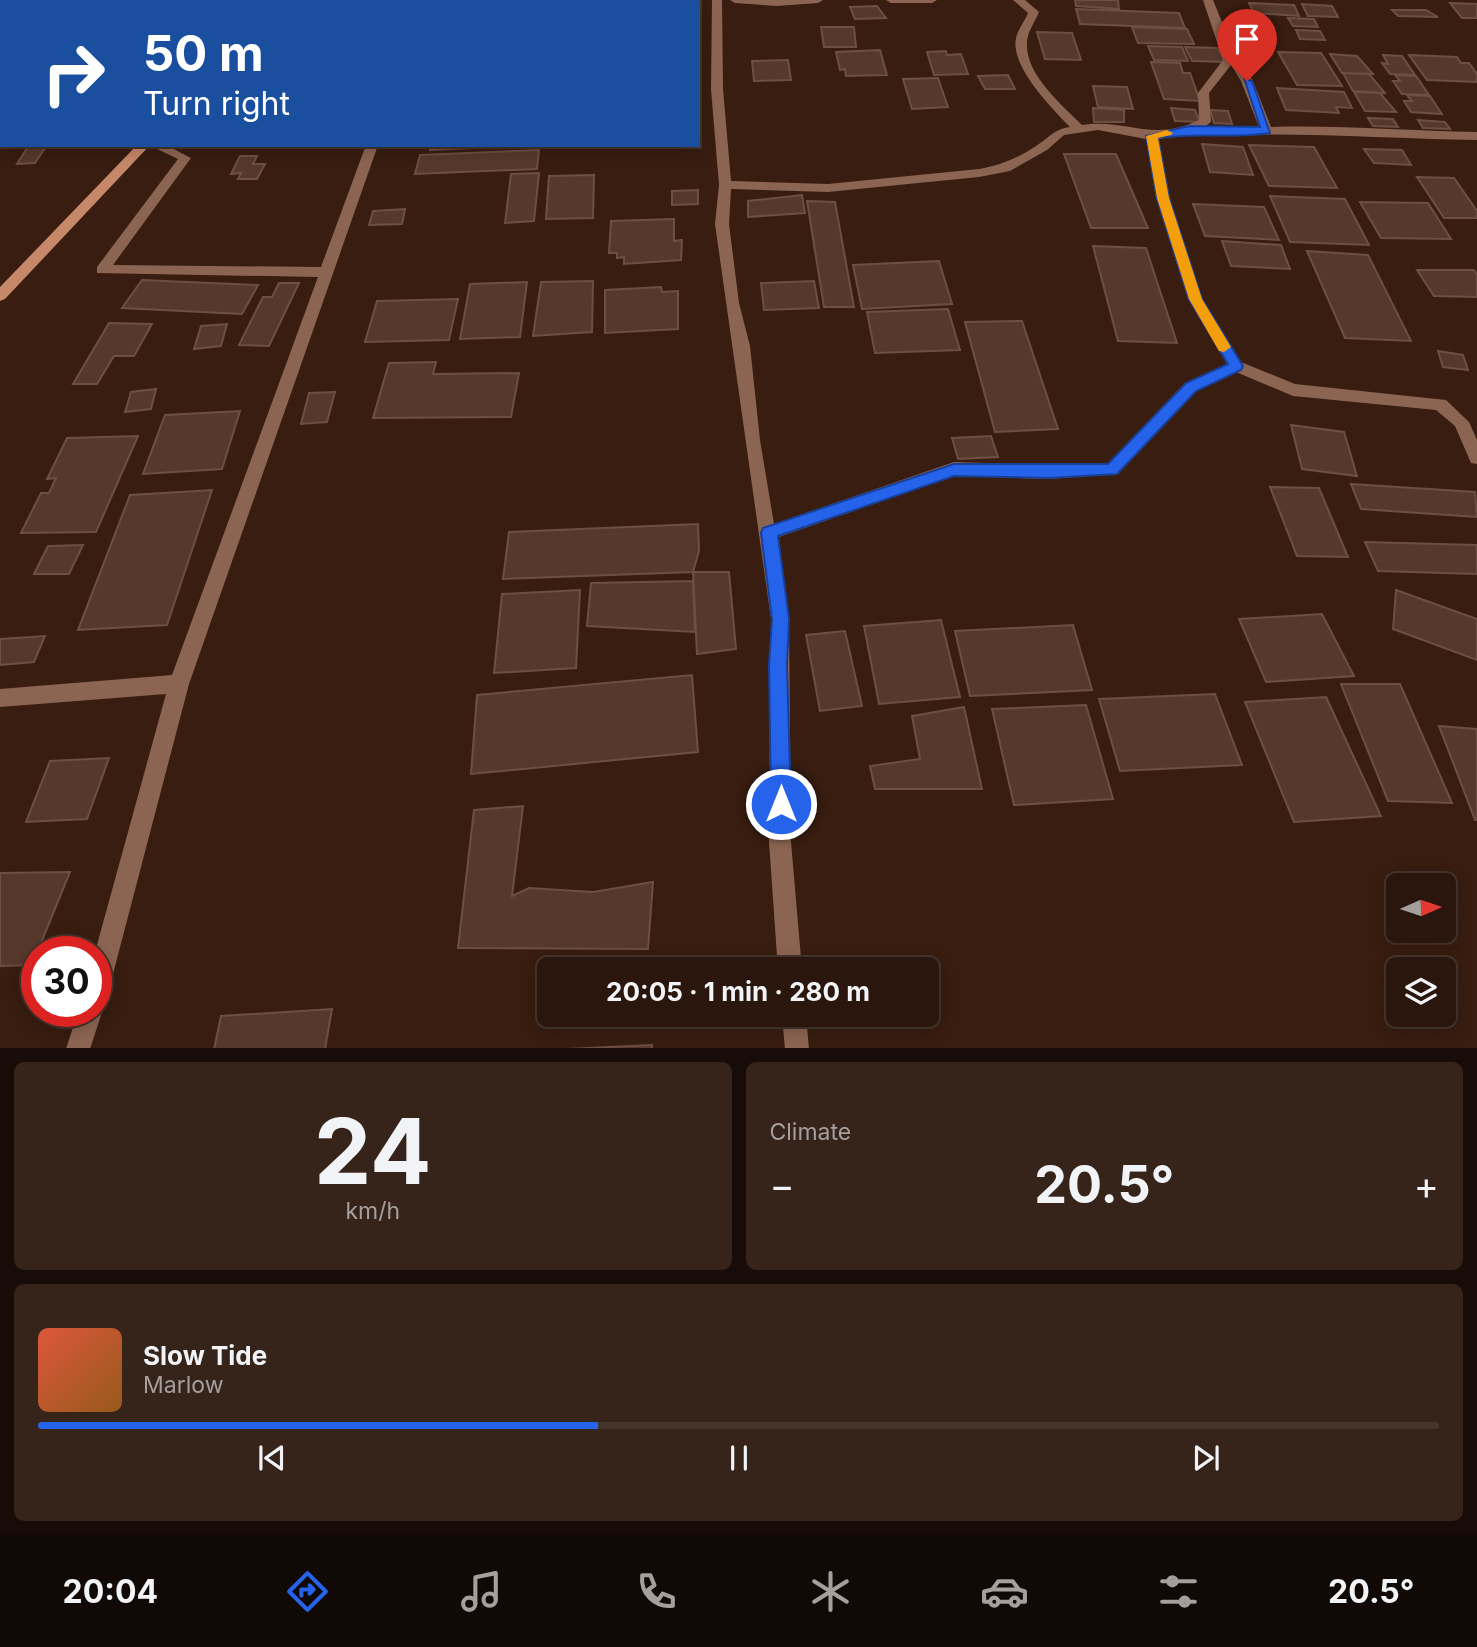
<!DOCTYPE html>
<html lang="en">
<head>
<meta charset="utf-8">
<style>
	:root { --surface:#2a160c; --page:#36231a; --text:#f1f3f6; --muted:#a59f9d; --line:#46352d; --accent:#2563eb }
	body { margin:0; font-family:Inter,sans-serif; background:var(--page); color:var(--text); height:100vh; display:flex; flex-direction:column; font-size:26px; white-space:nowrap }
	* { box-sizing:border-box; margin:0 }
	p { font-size:23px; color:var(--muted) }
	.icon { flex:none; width:38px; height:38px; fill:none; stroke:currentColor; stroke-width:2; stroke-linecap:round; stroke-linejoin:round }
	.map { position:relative; height:1048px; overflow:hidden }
	.sheet { display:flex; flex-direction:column; gap:14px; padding:14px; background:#170c07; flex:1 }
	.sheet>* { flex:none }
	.hud { position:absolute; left:0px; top:0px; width:700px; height:147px; box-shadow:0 4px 18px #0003,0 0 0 2px var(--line); background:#1a4fa0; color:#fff; overflow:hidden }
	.needle { width:46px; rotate:87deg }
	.tools { position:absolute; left:1386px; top:873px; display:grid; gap:14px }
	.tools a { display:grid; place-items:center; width:70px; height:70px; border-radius:10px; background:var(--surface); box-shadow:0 4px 18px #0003,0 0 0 2px var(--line); font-size:35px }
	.speed { position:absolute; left:21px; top:936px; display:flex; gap:14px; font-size:35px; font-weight:700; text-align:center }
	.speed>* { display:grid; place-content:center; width:91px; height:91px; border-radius:50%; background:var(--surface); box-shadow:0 4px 18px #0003,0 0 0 2px var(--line); line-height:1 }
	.speed .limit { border:10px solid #d22; background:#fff; color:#111 }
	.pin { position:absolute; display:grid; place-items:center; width:60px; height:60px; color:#fff; margin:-72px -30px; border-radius:50% 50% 50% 0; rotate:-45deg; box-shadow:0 0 7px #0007 }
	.pin .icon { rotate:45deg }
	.me { position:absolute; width:77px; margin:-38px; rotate:0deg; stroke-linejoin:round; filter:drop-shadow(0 0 5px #0008) }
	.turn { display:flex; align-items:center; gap:24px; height:147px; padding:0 28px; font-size:32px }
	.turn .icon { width:91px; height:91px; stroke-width:2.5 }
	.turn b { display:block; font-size:49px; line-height:60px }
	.big { font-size:52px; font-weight:700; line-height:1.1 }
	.sheet .tile { flex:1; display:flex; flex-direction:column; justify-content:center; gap:10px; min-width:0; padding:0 24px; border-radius:10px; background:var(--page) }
	.sheet .dial { align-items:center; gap:0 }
	.dial b { font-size:91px; line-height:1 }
	.song { display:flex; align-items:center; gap:21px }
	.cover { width:84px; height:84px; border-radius:10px; background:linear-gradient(135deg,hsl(10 70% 55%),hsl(30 70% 35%)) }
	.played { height:7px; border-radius:4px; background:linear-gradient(90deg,var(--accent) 40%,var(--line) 40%) }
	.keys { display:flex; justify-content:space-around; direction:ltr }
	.heat { display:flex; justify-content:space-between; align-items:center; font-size:38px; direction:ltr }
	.sheet .tiles { flex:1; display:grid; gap:14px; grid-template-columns:1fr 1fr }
	.tile:last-child { grid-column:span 2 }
	.trip { position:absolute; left:537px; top:957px; width:402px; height:70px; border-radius:10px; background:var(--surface); box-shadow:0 4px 18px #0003,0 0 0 2px var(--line); font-weight:700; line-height:70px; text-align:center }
	.tab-bar { display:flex; height:112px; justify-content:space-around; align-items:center; background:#110905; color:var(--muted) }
	.tab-bar .icon { width:49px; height:49px }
	.tab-bar .on { color:var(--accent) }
	.tab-bar b { font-size:32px; color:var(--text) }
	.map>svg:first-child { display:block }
	.building { fill:#57392c; stroke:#6e4f41; stroke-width:2 }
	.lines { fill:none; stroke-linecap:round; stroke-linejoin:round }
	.street { fill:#8c6552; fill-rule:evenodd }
	.secondary { fill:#c7886a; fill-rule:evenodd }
	.route { fill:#2563eb; stroke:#184099; stroke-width:2 }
	.slow { fill:#f59e0b }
</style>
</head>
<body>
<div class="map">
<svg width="1477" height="1049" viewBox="0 0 1477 1049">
	<rect width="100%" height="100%" fill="#381d10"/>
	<path class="building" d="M 609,0 L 681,0 L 681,2 L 609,2 Z
		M 1075,0 L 1118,0 L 1119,9 L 1076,6 Z
		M 1249,3 L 1294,5 L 1299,16 L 1254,13 Z
		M 1450,3 L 1477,4 L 1477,18 L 1462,18 Z
		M 1302,4 L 1332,6 L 1338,17 L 1308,16 Z
		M 877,6 L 886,18 L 855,19 L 850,7 Z
		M 1076,9 L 1179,13 L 1185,28 L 1080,24 Z
		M 1392,10 L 1426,10 L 1438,17 L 1398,16 Z
		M 1288,18 L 1314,19 L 1318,27 L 1293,26 Z
		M 821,27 L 854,27 L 856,47 L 824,47 Z
		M 1132,27 L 1187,29 L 1194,44 L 1138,43 Z
		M 1296,30 L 1320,31 L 1325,40 L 1300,39 Z
		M 1037,32 L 1072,33 L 1081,60 L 1045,59 Z
		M 1148,46 L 1182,47 L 1188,61 L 1154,60 Z
		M 1185,47 L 1217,48 L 1225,62 L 1192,61 Z
		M 880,50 L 887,75 L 846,76 L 845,69 L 840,70 L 836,52 Z
		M 946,51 L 947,55 L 961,54 L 968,74 L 934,75 L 927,52 Z
		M 1278,52 L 1321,53 L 1342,86 L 1297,85 Z
		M 1330,54 L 1357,56 L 1373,74 L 1342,73 Z
		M 1383,55 L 1402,56 L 1415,75 L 1390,74 L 1382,63 L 1388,64 Z
		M 1409,55 L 1457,57 L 1461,63 L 1469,63 L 1477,74 L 1477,82 L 1427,80 Z
		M 788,60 L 791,80 L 754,81 L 752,61 Z
		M 1151,62 L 1180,63 L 1183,73 L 1190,73 L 1200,101 L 1164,99 Z
		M 1343,73 L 1369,74 L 1385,93 L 1353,91 Z
		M 1008,75 L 1015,89 L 985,89 L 978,76 Z
		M 1395,75 L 1416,76 L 1429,95 L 1402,94 L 1393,81 L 1400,81 Z
		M 938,78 L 948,107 L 912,109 L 903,79 Z
		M 1093,86 L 1127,87 L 1133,109 L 1098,107 Z
		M 1277,88 L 1344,92 L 1352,108 L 1336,107 L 1339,113 L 1286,110 Z
		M 1354,92 L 1380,93 L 1396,112 L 1365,111 Z
		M 1407,95 L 1430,96 L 1442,114 L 1411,112 L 1404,101 L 1412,101 Z
		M 1093,108 L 1124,110 L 1124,122 L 1094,122 Z
		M 1171,108 L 1195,110 L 1200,122 L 1175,121 Z
		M 1210,110 L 1228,111 L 1232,124 L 1214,123 Z
		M 1368,118 L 1393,119 L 1398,127 L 1373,126 Z
		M 1418,120 L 1445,122 L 1450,129 L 1423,128 Z
		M 1202,144 L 1243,147 L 1253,175 L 1210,172 Z
		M 29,145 L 47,145 L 35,163 L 17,164 Z
		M 431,145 L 539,145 L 430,150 Z
		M 1249,145 L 1314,147 L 1337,188 L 1269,186 Z
		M 1364,149 L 1402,150 L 1411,165 L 1374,163 Z
		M 539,150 L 537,169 L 415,174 L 420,155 Z
		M 1064,154 L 1116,154 L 1148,228 L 1091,228 Z
		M 240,156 L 257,156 L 253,164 L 265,164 L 257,179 L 238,179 L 241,173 L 231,174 Z
		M 539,173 L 534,221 L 505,223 L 511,174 Z
		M 594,175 L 593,218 L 546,219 L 549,176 Z
		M 1417,177 L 1454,178 L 1477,211 L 1477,218 L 1444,218 Z
		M 698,190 L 698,204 L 672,205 L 672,191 Z
		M 802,195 L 805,213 L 748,217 L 748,201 Z
		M 1270,196 L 1345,199 L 1369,245 L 1290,242 Z
		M 807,201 L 835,202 L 854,307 L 824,307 Z
		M 1360,202 L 1428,203 L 1451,239 L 1381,238 Z
		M 1193,204 L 1264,207 L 1279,240 L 1205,236 Z
		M 405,209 L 402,224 L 369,225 L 373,211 Z
		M 674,219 L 674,241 L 682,240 L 681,260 L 624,264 L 624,257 L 617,258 L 617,253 L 609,253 L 611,221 Z
		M 1222,241 L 1281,245 L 1290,269 L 1231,266 Z
		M 1093,246 L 1146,248 L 1177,343 L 1118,341 Z
		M 1307,251 L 1368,255 L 1411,341 L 1345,338 Z
		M 939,261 L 952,304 L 862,309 L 853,265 Z
		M 1417,270 L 1474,270 L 1477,275 L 1477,297 L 1434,296 Z
		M 142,280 L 258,285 L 242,314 L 122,308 Z
		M 593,281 L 592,332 L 533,336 L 541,282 Z
		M 814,281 L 819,308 L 764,310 L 761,283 Z
		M 527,282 L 520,337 L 460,339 L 470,284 Z
		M 279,283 L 299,283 L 269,346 L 239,345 L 263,297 L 272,297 Z
		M 661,287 L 662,292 L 678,291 L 678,329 L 605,333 L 605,290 Z
		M 458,299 L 449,340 L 365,342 L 377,301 Z
		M 948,309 L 960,350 L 875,353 L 867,312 Z
		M 1022,321 L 1058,429 L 995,432 L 965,322 Z
		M 109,323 L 152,324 L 134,356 L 114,356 L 97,384 L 73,384 Z
		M 227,324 L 221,346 L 194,349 L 201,326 Z
		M 1438,351 L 1463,355 L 1468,370 L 1443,367 Z
		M 436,362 L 433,374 L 519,373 L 511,417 L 373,418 L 389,363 Z
		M 156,389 L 151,409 L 125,412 L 131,392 Z
		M 335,392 L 327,422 L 301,424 L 309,393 Z
		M 240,411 L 222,469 L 143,474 L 165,415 Z
		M 1291,425 L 1344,432 L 1357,476 L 1302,469 Z
		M 138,436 L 96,532 L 21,533 L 41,493 L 49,493 L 56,478 L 47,479 L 67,438 Z
		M 991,436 L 998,457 L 958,459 L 952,438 Z
		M 1351,484 L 1475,492 L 1477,517 L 1361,509 Z
		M 1270,487 L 1319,488 L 1348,557 L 1297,556 Z
		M 212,490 L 167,625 L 78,630 L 130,495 Z
		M 698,524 L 699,551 L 693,572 L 503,579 L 509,532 Z
		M 1365,542 L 1477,545 L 1477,574 L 1378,571 Z
		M 83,545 L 69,574 L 34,574 L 48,546 Z
		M 693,572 L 729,572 L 736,649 L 697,654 Z
		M 693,581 L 695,632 L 587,626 L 591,583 Z
		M 580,590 L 576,668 L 494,673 L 502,594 Z
		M 1396,590 L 1477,619 L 1477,660 L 1393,629 Z
		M 1322,614 L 1354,676 L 1266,682 L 1239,619 Z
		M 941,620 L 960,697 L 879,704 L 864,626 Z
		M 1073,625 L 1092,690 L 970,696 L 955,631 Z
		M 845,631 L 862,706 L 820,711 L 806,635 Z
		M 45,636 L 34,662 L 0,665 L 0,639 Z
		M 692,675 L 698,752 L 471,774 L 477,695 Z
		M 1341,684 L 1400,684 L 1452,803 L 1388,801 Z
		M 1215,694 L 1242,765 L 1120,771 L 1099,699 Z
		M 1326,697 L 1381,816 L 1294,822 L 1245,702 Z
		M 1086,705 L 1113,799 L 1014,805 L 992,709 Z
		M 964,707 L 982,789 L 875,789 L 870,766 L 920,759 L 912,716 Z
		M 1439,726 L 1477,729 L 1477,820 L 1475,820 Z
		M 109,758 L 87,819 L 26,822 L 50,761 Z
		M 523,806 L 512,896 L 529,888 L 593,892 L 653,882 L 648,949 L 458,948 L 474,810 Z
		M 70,872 L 32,965 L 0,966 L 0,873 Z
		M 332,1009 L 325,1049 L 214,1049 L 221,1016 Z
		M 652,1045 L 652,1049 L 567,1049 Z"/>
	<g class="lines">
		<path class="street" d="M 319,0 L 334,0 L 318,2 Z
			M 420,0 L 430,0 L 419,2 Z
			M 712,0 L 722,0 L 723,89 L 731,181 L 828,184 L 979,169 C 1001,165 1018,158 1036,146 C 1049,138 1054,129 1070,127 C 1052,108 1010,67 1016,38 C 1018,29 1025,21 1028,13 L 1013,0 L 1025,0 L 1039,12 C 1035,22 1027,32 1027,43 C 1025,74 1062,105 1082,125 C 1125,118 1153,143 1199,120 L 1198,93 L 1223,60 L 1203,0 L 1213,0 L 1234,52 L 1253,81 L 1271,127 C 1340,125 1408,131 1477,132 L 1477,140 C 1397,139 1319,133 1239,135 C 1212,136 1186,134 1159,139 L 1170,198 L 1202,299 L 1241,362 L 1295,384 L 1446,400 L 1469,422 L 1477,440 L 1477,464 L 1471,463 L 1455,426 L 1436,410 L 1293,396 L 1236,372 L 1197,391 L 1118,474 L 1049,479 L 954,476 L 776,538 L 789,619 L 791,842 L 802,970 L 778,970 L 769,842 L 771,619 L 715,224 L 719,185 L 711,89 ZM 1231,65 L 1241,81 L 1259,127 L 1203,128 L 1211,122 L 1209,93 ZM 1098,130 L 1146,139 L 1156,198 L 1188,299 L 1227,364 L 1185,383 L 1108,463 L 1049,465 L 954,462 L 774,524 L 760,440 L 750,346 L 739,303 L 729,224 L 731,189 L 828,192 L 979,177 L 1010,171 L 1047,150 L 1064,135 Z
			M 730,0 L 823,0 L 818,3 L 777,6 L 735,3 Z
			M 886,0 L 937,0 L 932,3 L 891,3 Z
			M 0,76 L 2,76 L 2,82 L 0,82 Z
			M 149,145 L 166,145 L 191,158 L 113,265 L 321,267 L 366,145 L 378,145 L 189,684 L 108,993 L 104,1001 L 99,1004 L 102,1012 L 90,1049 L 66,1049 L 78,1012 L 96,1012 L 95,952 L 166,694 L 0,707 L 0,689 L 172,675 L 318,277 L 97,273 L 97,267 L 178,159 Z
			M 782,1015 L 806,1015 L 809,1049 L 785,1049 Z"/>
		<path class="secondary" d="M 285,0 L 296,0 L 284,2 Z
			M 137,145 L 150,145 L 5,299 L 0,301 L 0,287 Z"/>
	</g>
	<path class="route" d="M 1244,78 L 1252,81 L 1270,133 C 1233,139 1195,132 1158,138 L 1169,198 L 1202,299 L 1243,366 L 1241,370 L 1196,391 L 1117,474 L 1049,478 L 954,476 L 778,536 L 789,619 L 787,665 L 791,804 L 788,811 L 781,814 L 774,811 L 771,804 L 769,665 L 772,619 L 761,533 L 763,528 L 954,464 L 1108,464 L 1186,383 L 1228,364 L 1189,299 L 1157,198 L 1146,136 L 1189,126 L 1260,127 Z"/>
	<path class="slow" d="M 1167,130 L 1173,133 L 1171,135 L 1158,138 L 1169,198 L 1202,299 L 1231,347 L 1224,352 L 1219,351 L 1189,299 L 1157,198 L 1146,136 Z"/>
</svg>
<div class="tools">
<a><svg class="needle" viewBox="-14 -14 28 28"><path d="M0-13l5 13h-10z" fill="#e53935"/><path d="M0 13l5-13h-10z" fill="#a59f9d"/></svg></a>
<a><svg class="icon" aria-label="layers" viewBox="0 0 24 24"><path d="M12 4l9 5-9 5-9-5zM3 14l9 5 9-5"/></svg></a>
</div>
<div class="speed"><div class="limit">30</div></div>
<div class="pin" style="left:1247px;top:81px;background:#d93025"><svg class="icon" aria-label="arrive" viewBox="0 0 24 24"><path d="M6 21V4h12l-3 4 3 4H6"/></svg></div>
<svg class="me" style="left:781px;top:804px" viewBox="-20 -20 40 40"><circle r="17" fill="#2563eb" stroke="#fff" stroke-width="3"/><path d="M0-11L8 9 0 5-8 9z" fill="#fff"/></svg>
<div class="trip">20:05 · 1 min · 280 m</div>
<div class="hud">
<div class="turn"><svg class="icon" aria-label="right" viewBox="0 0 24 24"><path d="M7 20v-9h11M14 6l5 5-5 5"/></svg><div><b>50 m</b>Turn right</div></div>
</div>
</div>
<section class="sheet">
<div class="tiles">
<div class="tile dial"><b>24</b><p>km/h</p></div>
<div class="tile"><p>Climate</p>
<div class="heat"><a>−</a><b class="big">20.5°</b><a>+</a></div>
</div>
<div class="tile">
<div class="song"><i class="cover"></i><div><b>Slow Tide</b><p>Marlow</p></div></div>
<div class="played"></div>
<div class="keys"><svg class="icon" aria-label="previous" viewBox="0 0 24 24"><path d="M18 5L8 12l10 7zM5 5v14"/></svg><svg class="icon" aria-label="pause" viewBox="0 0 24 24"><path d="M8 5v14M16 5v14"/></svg><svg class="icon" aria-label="next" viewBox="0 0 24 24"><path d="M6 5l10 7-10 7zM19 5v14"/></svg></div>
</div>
</div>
</section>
<nav class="tab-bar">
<b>20:04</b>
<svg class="icon on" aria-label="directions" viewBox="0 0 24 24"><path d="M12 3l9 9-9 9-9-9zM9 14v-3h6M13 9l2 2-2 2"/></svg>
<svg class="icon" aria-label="music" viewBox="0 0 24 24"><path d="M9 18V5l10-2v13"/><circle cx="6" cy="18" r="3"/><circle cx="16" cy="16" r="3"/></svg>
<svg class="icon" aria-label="phone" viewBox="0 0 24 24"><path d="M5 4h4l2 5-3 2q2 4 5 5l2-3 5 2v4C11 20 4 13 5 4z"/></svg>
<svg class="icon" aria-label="climate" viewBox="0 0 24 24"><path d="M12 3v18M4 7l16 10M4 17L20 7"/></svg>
<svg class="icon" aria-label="car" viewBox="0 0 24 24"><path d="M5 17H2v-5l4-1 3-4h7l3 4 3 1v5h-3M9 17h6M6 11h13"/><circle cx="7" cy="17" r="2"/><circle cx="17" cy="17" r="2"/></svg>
<svg class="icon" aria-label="filters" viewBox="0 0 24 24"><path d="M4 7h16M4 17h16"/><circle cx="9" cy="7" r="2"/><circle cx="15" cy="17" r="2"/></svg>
<b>20.5°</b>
</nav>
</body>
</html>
